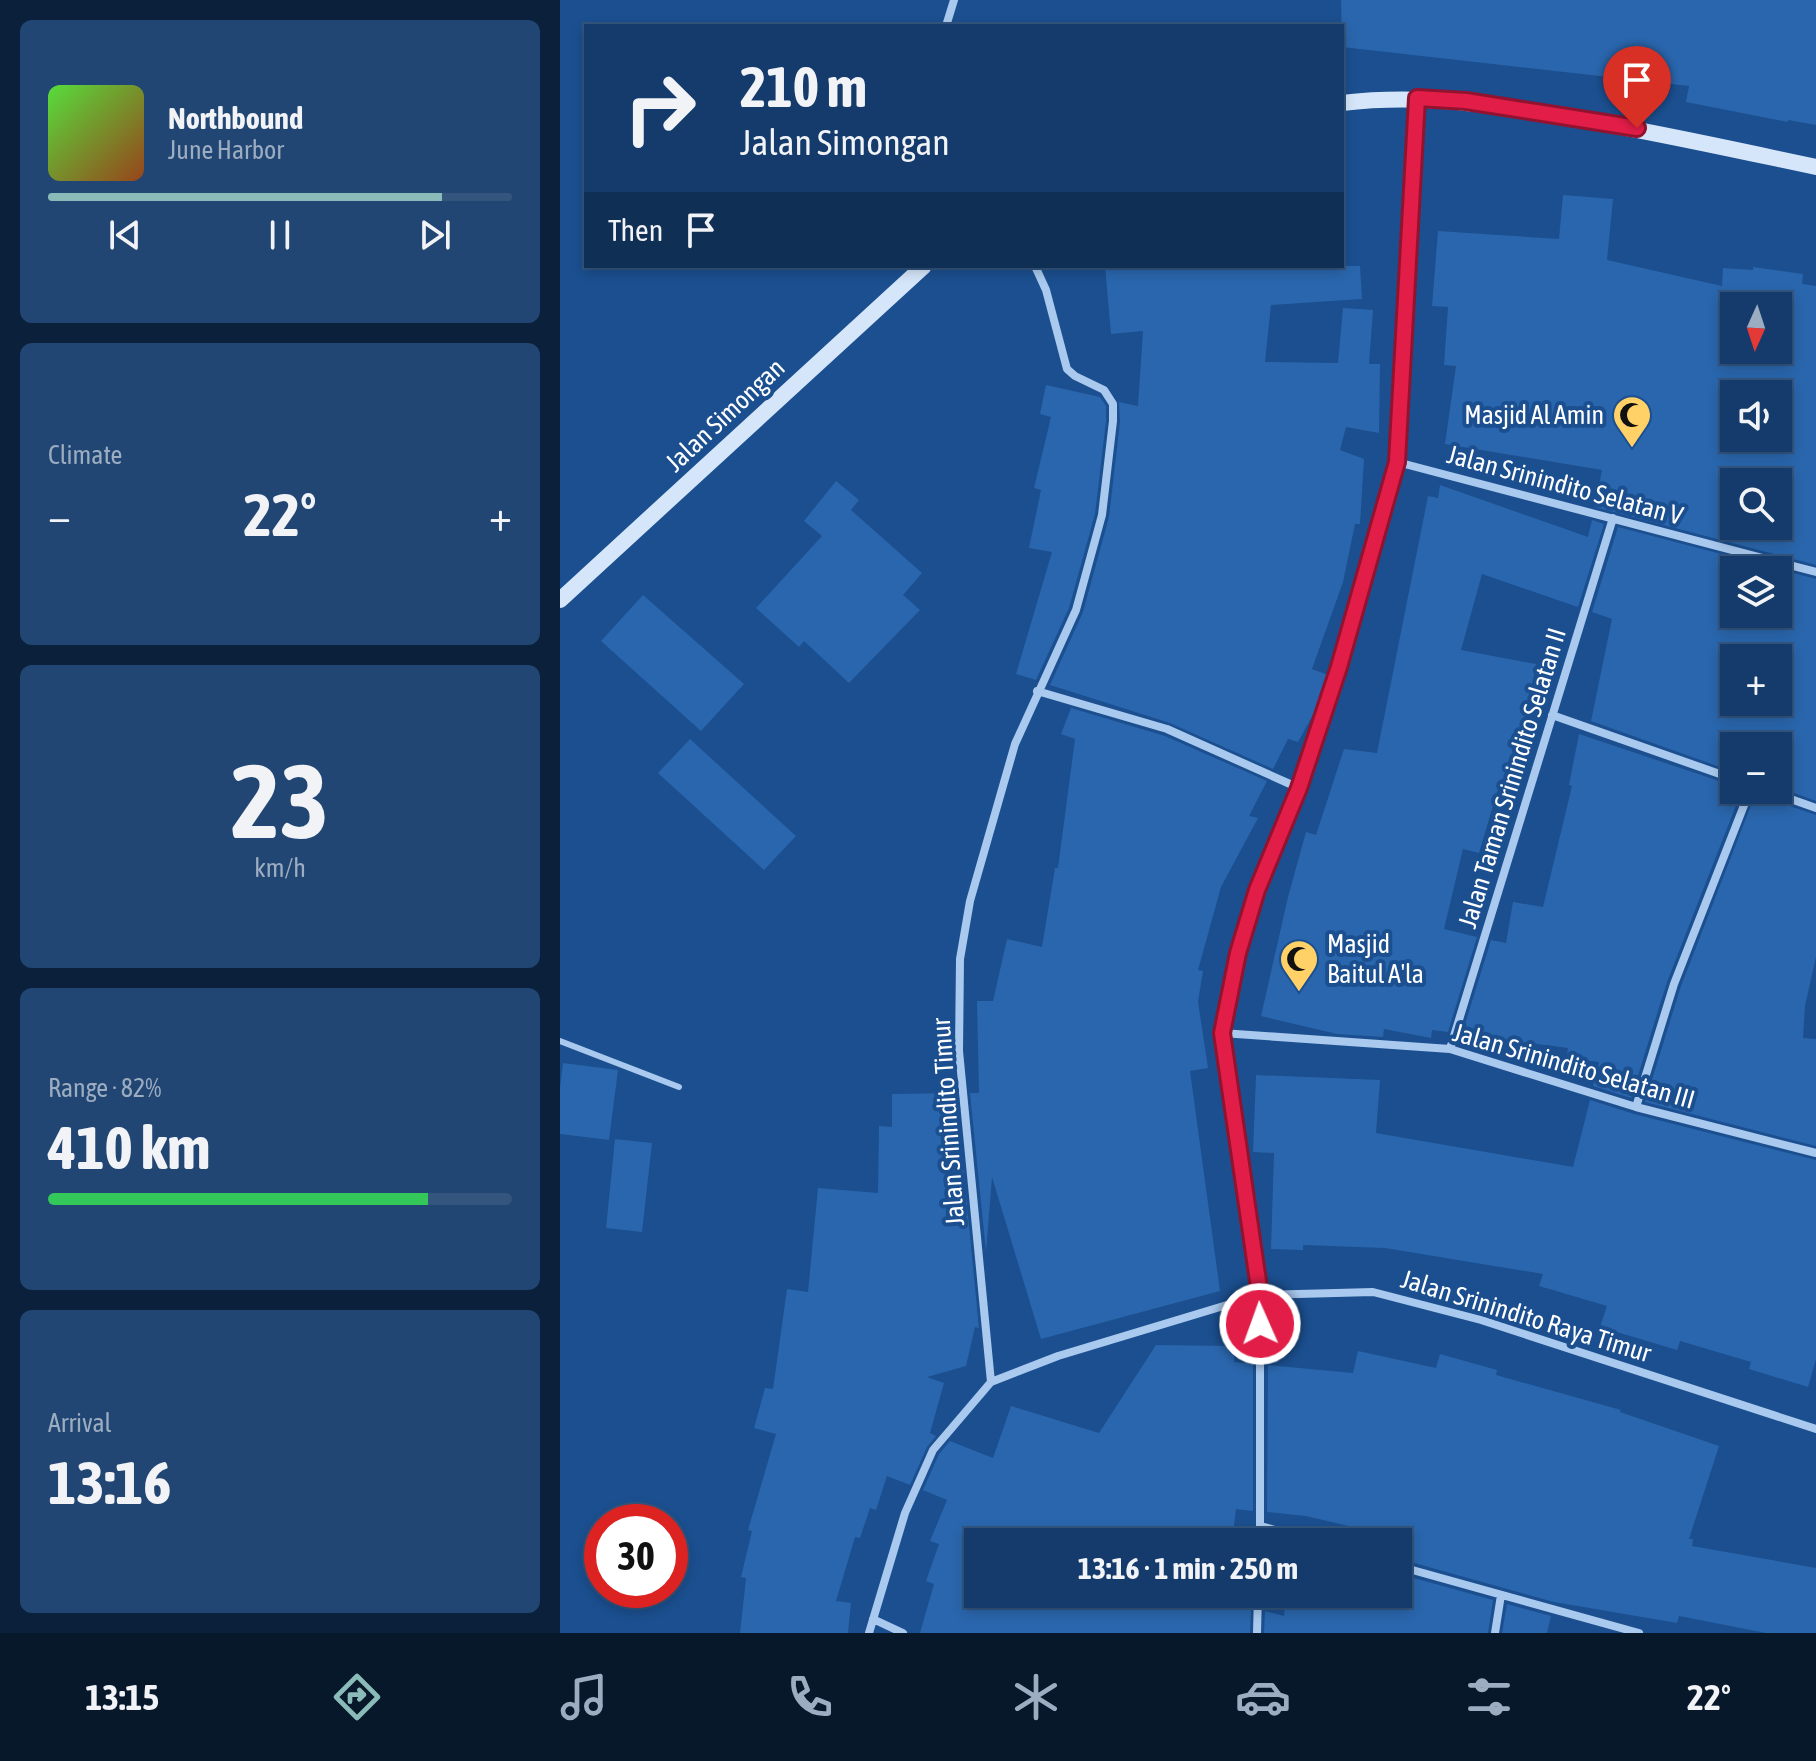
<!DOCTYPE html>
<html lang="en">
<head>
<meta charset="utf-8">
<style>
	:root { --surface:#143b6b; --page:#214673; --text:#f1f3f6; --muted:#9dadc1; --line:#33557e; --accent:#8bbbb9 }
	body { margin:0; font-family:"Asap Condensed",sans-serif; background:var(--page); color:var(--text); height:100vh; display:flex; flex-direction:column; font-size:30px; white-space:nowrap }
	* { box-sizing:border-box; margin:0 }
	p { font-size:26px; color:var(--muted) }
	.icon { flex:none; width:44px; height:44px; fill:none; stroke:currentColor; stroke-width:2; stroke-linecap:round; stroke-linejoin:round }
	.map { position:relative; flex:1; overflow:hidden }
	.sheet { display:flex; flex-direction:column; gap:20px; padding:20px; background:#0b203b; width:560px }
	.sheet>* { flex:none }
	.banner { position:absolute; left:24px; top:24px; width:760px; height:244px; border-radius:0px; box-shadow:0 4px 12px #0003,0 0 0 2px var(--line); background:#143b6b; color:var(--text); overflow:hidden }
	.needle { width:52px; rotate:183deg }
	.tools { position:absolute; left:1160px; top:292px; display:grid; gap:16px }
	.tools a { display:grid; place-items:center; width:72px; height:72px; border-radius:0px; background:var(--surface); box-shadow:0 4px 12px #0003,0 0 0 2px var(--line); font-size:40px }
	.speed { position:absolute; left:24px; top:1504px; display:flex; gap:16px; font-size:40px; font-weight:700; text-align:center }
	.speed>* { display:grid; place-content:center; width:104px; height:104px; border-radius:50%; background:var(--surface); box-shadow:0 4px 12px #0003,0 0 0 2px var(--line); line-height:1 }
	.speed .limit { border:12px solid #d22; background:#fff; color:#111 }
	.pin { position:absolute; display:grid; place-items:center; width:68px; height:68px; color:#fff; margin:-82px -34px; border-radius:50% 50% 50% 0; rotate:-45deg; box-shadow:0 0 8px #0007 }
	.pin .icon { rotate:45deg }
	.me { position:absolute; width:88px; margin:-44px; rotate:358deg; stroke-linejoin:round; filter:drop-shadow(0 0 6px #0008) }
	.turn { display:flex; align-items:center; gap:28px; height:168px; padding:0 24px; font-size:36px }
	.turn .icon { width:104px; height:104px; stroke-width:2.5 }
	.turn b { display:block; font-size:56px; line-height:68px }
	.then { display:flex; align-items:center; height:76px; padding:0 24px; background:#0003; gap:16px; font-size:30px }
	.big { font-size:60px; font-weight:700; line-height:1.1 }
	.sheet .card { flex:1; display:flex; flex-direction:column; justify-content:center; gap:12px; min-width:0; padding:0 28px; border-radius:12px; background:var(--page) }
	.sheet .dial { align-items:center; gap:0 }
	.dial b { font-size:104px; line-height:1 }
	.song { display:flex; align-items:center; gap:24px }
	.cover { width:96px; height:96px; border-radius:12px; background:linear-gradient(135deg,hsl(110 70% 55%),hsl(20 70% 35%)) }
	.played { height:8px; border-radius:4px; background:linear-gradient(90deg,var(--accent) 85%,var(--line) 85%) }
	.keys { display:flex; justify-content:space-around; direction:ltr }
	.heat { display:flex; justify-content:space-between; align-items:center; font-size:44px; direction:ltr }
	.charge { height:12px; border-radius:6px; background:linear-gradient(90deg,#34c759 82%,var(--line) 0) }
	.trip { position:absolute; left:404px; top:1528px; width:448px; height:80px; border-radius:0px; background:var(--surface); box-shadow:0 4px 12px #0003,0 0 0 2px var(--line); font-weight:700; line-height:80px; text-align:center }
	.dock { display:flex; height:128px; justify-content:space-around; align-items:center; background:#08182b; color:var(--muted) }
	.dock .icon { width:56px; height:56px }
	.dock .current { color:var(--accent) }
	.dock b { font-size:36px; color:var(--text) }
	main { display:flex; flex:1; min-height:0 }
	.map>svg:first-child { display:block }
	.building { fill:#2a66ad; fill-rule:evenodd }
	.lines { fill:none; stroke-linecap:round; stroke-linejoin:round }
	.service { stroke:#a9c9ee; stroke-width:6 }
	.minor { stroke:#a9c9ee; stroke-width:8 }
	.secondary { stroke:#d6e6fa; stroke-width:16 }
	.route-casing { stroke:#92132f; stroke-width:20 }
	.route { stroke:#e11d48; stroke-width:14 }
	.labels { text-anchor:middle; dominant-baseline:central; stroke-width:8; stroke-linejoin:round; paint-order:stroke }
	.street-label { font-size:26px; fill:#fff; stroke:#1b4f8f }
	.poi-label { font-size:26px; fill:#fff; stroke:#1b4f8f; text-anchor:end }
</style>
</head>
<body>
<main>
<section class="sheet">
<div class="card">
<div class="song"><i class="cover"></i><div><b>Northbound</b><p>June Harbor</p></div></div>
<div class="played"></div>
<div class="keys"><svg class="icon" aria-label="previous" viewBox="0 0 24 24"><path d="M18 5L8 12l10 7zM5 5v14"/></svg><svg class="icon" aria-label="pause" viewBox="0 0 24 24"><path d="M8 5v14M16 5v14"/></svg><svg class="icon" aria-label="next" viewBox="0 0 24 24"><path d="M6 5l10 7-10 7zM19 5v14"/></svg></div>
</div>
<div class="card"><p>Climate</p>
<div class="heat"><a>−</a><b class="big">22°</b><a>+</a></div>
</div>
<div class="card dial"><b>23</b><p>km/h</p></div>
<div class="card"><p>Range · 82%</p><b class="big">410 km</b><div class="charge"></div></div>
<div class="card"><p>Arrival</p><b class="big">13:16</b></div>
</section>
<div class="map">
<svg width="1256" height="1633" viewBox="0 0 1256 1633">
	<rect width="100%" height="100%" fill="#1b4f8f"/>
	<path class="building" d="M 781,0 L 1256,0 L 1256,125 L 1228,120 L 1228,122 L 1126,102 L 1129,86 L 782,47 Z
		M 1003,195 L 1053,199 L 1047,260 L 1162,286 L 1163,268 L 1193,270 L 1193,267 L 1243,274 L 1242,284 L 1256,286 L 1256,565 L 1035,507 L 1042,470 L 885,444 L 896,366 L 884,365 L 888,307 L 872,306 L 878,231 L 999,239 ZM 1174,306 L 1218,306 L 1218,350 L 1174,350 ZM 1174,394 L 1218,394 L 1218,438 L 1174,438 ZM 1174,482 L 1218,482 L 1218,526 L 1174,526 Z
		M 545,266 L 800,266 L 802,299 L 711,305 L 705,362 L 778,363 L 783,308 L 813,310 L 809,364 L 820,364 L 819,433 L 786,427 L 780,450 L 804,459 L 800,524 L 795,524 L 783,582 L 752,669 L 768,675 L 759,704 L 738,742 L 728,739 L 713,769 L 610,723 L 490,685 L 523,612 L 549,517 L 560,422 L 559,402 L 578,406 L 583,331 L 551,334 Z
		M 486,385 L 540,397 L 546,406 L 546,421 L 535,514 L 509,608 L 476,680 L 456,674 L 492,552 L 469,548 L 481,490 L 474,488 L 491,417 L 480,414 Z
		M 276,481 L 299,500 L 291,510 L 362,573 L 343,595 L 360,610 L 289,683 L 244,641 L 239,647 L 196,608 L 262,536 L 244,521 Z
		M 880,485 L 1028,537 L 1032,520 L 1044,524 L 1018,607 L 922,574 L 901,650 L 976,664 L 964,731 L 951,782 L 941,779 L 919,853 L 903,849 L 884,929 L 917,937 L 888,1032 L 872,1030 L 871,1038 L 824,1029 L 823,1037 L 777,1034 L 701,1016 L 728,897 L 746,832 L 756,835 L 784,749 L 817,753 L 868,496 L 878,498 Z
		M 1058,527 L 1256,579 L 1256,801 L 1218,787 L 1218,746 L 1174,746 L 1174,772 L 1031,721 L 1052,619 L 1032,612 ZM 1174,570 L 1218,570 L 1218,614 L 1174,614 ZM 1174,658 L 1218,658 L 1218,702 L 1174,702 Z
		M 83,595 L 184,684 L 141,731 L 41,641 Z
		M 511,708 L 605,736 L 707,781 L 689,816 L 698,818 L 661,887 L 638,970 L 643,971 L 638,1002 L 648,1068 L 630,1071 L 660,1291 L 481,1339 L 432,1177 L 426,1252 L 410,1093 L 419,1093 L 417,1001 L 433,1001 L 447,939 L 482,947 L 495,868 L 498,868 L 515,739 L 501,734 Z
		M 1019,734 L 1174,786 L 1174,790 L 1182,790 L 1107,982 L 1071,1098 L 1033,1086 L 1039,1062 L 1007,1058 L 1008,1048 L 902,1034 L 931,940 L 946,943 L 953,902 L 983,907 L 1012,786 L 1009,785 Z
		M 130,739 L 236,836 L 204,870 L 98,773 Z
		M 1197,790 L 1203,797 L 1256,815 L 1256,957 L 1245,1006 L 1243,1038 L 1256,1039 L 1256,1146 L 1085,1102 L 1121,986 Z
		M 3,1063 L 58,1070 L 49,1140 L 0,1134 L 0,1088 Z
		M 696,1075 L 820,1080 L 816,1133 L 1013,1167 L 1030,1100 L 1074,1114 L 1256,1160 L 1256,1359 L 1248,1387 L 1189,1369 L 1191,1362 L 1120,1341 L 1117,1350 L 1040,1327 L 1047,1306 L 979,1286 L 983,1274 L 825,1248 L 743,1245 L 743,1250 L 711,1249 L 714,1153 L 693,1152 Z
		M 396,1093 L 419,1328 L 415,1327 L 406,1366 L 367,1377 L 384,1383 L 370,1433 L 376,1436 L 367,1447 L 350,1485 L 327,1476 L 316,1510 L 310,1508 L 300,1538 L 295,1537 L 276,1601 L 291,1603 L 288,1633 L 180,1633 L 186,1578 L 181,1577 L 192,1531 L 188,1530 L 216,1434 L 194,1428 L 205,1388 L 213,1389 L 227,1289 L 248,1292 L 258,1188 L 318,1193 L 319,1126 L 332,1127 L 332,1094 Z
		M 55,1139 L 92,1143 L 82,1232 L 46,1228 Z
		M 596,1345 L 675,1346 L 674,1362 L 693,1364 L 693,1511 L 676,1509 L 673,1534 L 661,1532 L 659,1542 L 418,1542 L 418,1594 L 639,1594 L 691,1608 L 690,1633 L 360,1633 L 374,1584 L 366,1581 L 379,1544 L 370,1541 L 387,1500 L 363,1490 L 379,1454 L 390,1441 L 433,1458 L 451,1406 L 539,1433 Z
		M 798,1351 L 876,1368 L 880,1354 L 937,1370 L 936,1375 L 1061,1410 L 1060,1412 L 1159,1446 L 1129,1539 L 1133,1539 L 1132,1546 L 1256,1568 L 1256,1633 L 1206,1633 L 1119,1616 L 1117,1623 L 994,1602 L 847,1561 L 852,1541 L 746,1516 L 707,1512 L 708,1365 L 793,1373 Z
		M 843,1575 L 933,1600 L 928,1633 L 704,1633 L 705,1611 L 724,1616 L 726,1594 L 838,1594 Z
		M 947,1604 L 991,1616 L 987,1633 L 942,1633 Z"/>
	<g class="lines">
		<path class="service" d="M 0,1041 L 119,1087"/>
		<path class="minor" d="M 386,26 L 394,0
			M 837,462 L 1256,572
			M 477,691 L 607,729 L 739,788
			M 992,715 L 1174,779
			M 1205,790 L 1256,808
			M 662,1033 L 890,1049 L 1076,1107 L 1256,1153
			M 890,1049 L 1053,518
			M 1076,1107 L 1114,984 L 1190,790
			M 431,1382 L 498,1356 L 700,1295 L 813,1292 L 921,1320 L 1256,1429
			M 701,1526 L 757,1542
			M 700,1542 L 700,1295 L 662,1033 L 678,953 L 697,890 L 739,788 L 788,636 L 837,462 L 857,99
			M 838,1566 L 1079,1633
			M 677,1594 L 698,1601
			M 313,1619 L 343,1633
			M 309,1633 L 345,1513 L 373,1450 L 431,1382 L 399,1051 L 400,959 L 410,901 L 455,744 L 516,610 L 542,515 L 553,421 L 553,404 L 544,390 L 515,376 L 507,369 L 486,290 L 475,266
			M 697,1633 L 698,1594
			M 935,1633 L 941,1595"/>
		<path class="secondary" d="M 782,103 C 860,94 923,104 1000,116 C 1086,130 1171,149 1256,167
			M 0,600 L 364,266"/>
	</g>
	<g class="lines">
		<g class="route-casing">
			<path id="route" d="M 700,1324 L 700,1295 L 662,1033 L 678,953 L 697,890 L 739,788 L 779,667 L 837,462 L 857,98 L 906,101 L 1077,128"/>
		</g>
		<use href="#route" class="route"/>
	</g>
	<defs>
		<g id="mosque-pin" transform="scale(2)"><path d="M0 17L-7.5 6A9.5 9.5 0 1 1 7.5 6Z" fill="#ffd166" stroke="#1b4f8f"/><path d="M3.5-4.9A6 6 0 1 0 3.5 4.9A5 5 0 1 1 3.5-4.9Z" fill="#111"/></g>
	</defs>
	<g fill-rule="evenodd">
		<use href="#mosque-pin" x="1072" y="415"/>
		<use href="#mosque-pin" x="739" y="959"/>
	</g>
	<g class="labels">
		<g class="street-label">
			<text transform="translate(165 415) rotate(-43)">Jalan Simongan</text>
			<text transform="translate(1005 485) rotate(15)">Jalan Srinindito Selatan V</text>
			<text transform="translate(952 778) rotate(-73)">Jalan Taman Srinindito Selatan II</text>
			<text transform="translate(1014 1066) rotate(16)">Jalan Srinindito Selatan III</text>
			<text transform="translate(388 1122) rotate(-94)">Jalan Srinindito Timur</text>
			<text transform="translate(966 1316) rotate(17)">Jalan Srinindito Raya Timur</text>
		</g>
		<g class="poi-label">
			<text x="1044" y="415">Masjid Al Amin</text>
			<text x="767" y="944" text-anchor="start">Masjid<tspan x="767" dy="30">Baitul A'la</tspan></text>
		</g>
	</g>
</svg>
<div class="tools">
<a><svg class="needle" viewBox="-14 -14 28 28"><path d="M0-13l5 13h-10z" fill="#e53935"/><path d="M0 13l5-13h-10z" fill="#9dadc1"/></svg></a>
<a><svg class="icon" aria-label="sound" viewBox="0 0 24 24"><path d="M4 9h4l5-4v14l-5-4H4zM17 9q2 3 0 6"/></svg></a>
<a><svg class="icon" aria-label="search" viewBox="0 0 24 24"><circle cx="10" cy="10" r="6"/><path d="M15 15l6 6"/></svg></a>
<a><svg class="icon" aria-label="layers" viewBox="0 0 24 24"><path d="M12 4l9 5-9 5-9-5zM3 14l9 5 9-5"/></svg></a>
<a>+</a>
<a>−</a>
</div>
<div class="speed"><div class="limit">30</div></div>
<div class="pin" style="left:1077px;top:128px;background:#d93025"><svg class="icon" aria-label="arrive" viewBox="0 0 24 24"><path d="M6 21V4h12l-3 4 3 4H6"/></svg></div>
<svg class="me" style="left:700px;top:1324px" viewBox="-20 -20 40 40"><circle r="17" fill="#e11d48" stroke="#fff" stroke-width="3"/><path d="M0-11L8 9 0 5-8 9z" fill="#fff"/></svg>
<div class="trip">13:16 · 1 min · 250 m</div>
<div class="banner">
<div class="turn"><svg class="icon" aria-label="right" viewBox="0 0 24 24"><path d="M7 20v-9h11M14 6l5 5-5 5"/></svg><div><b>210 m</b>Jalan Simongan</div></div>
<div class="then">Then<svg class="icon" aria-label="arrive" viewBox="0 0 24 24"><path d="M6 21V4h12l-3 4 3 4H6"/></svg></div>
</div>
</div>
</main>
<nav class="dock">
<b>13:15</b>
<svg class="icon current" aria-label="directions" viewBox="0 0 24 24"><path d="M12 3l9 9-9 9-9-9zM9 14v-3h6M13 9l2 2-2 2"/></svg>
<svg class="icon" aria-label="music" viewBox="0 0 24 24"><path d="M9 18V5l10-2v13"/><circle cx="6" cy="18" r="3"/><circle cx="16" cy="16" r="3"/></svg>
<svg class="icon" aria-label="phone" viewBox="0 0 24 24"><path d="M5 4h4l2 5-3 2q2 4 5 5l2-3 5 2v4C11 20 4 13 5 4z"/></svg>
<svg class="icon" aria-label="climate" viewBox="0 0 24 24"><path d="M12 3v18M4 7l16 10M4 17L20 7"/></svg>
<svg class="icon" aria-label="car" viewBox="0 0 24 24"><path d="M5 17H2v-5l4-1 3-4h7l3 4 3 1v5h-3M9 17h6M6 11h13"/><circle cx="7" cy="17" r="2"/><circle cx="17" cy="17" r="2"/></svg>
<svg class="icon" aria-label="filters" viewBox="0 0 24 24"><path d="M4 7h16M4 17h16"/><circle cx="9" cy="7" r="2"/><circle cx="15" cy="17" r="2"/></svg>
<b>22°</b>
</nav>
</body>
</html>
